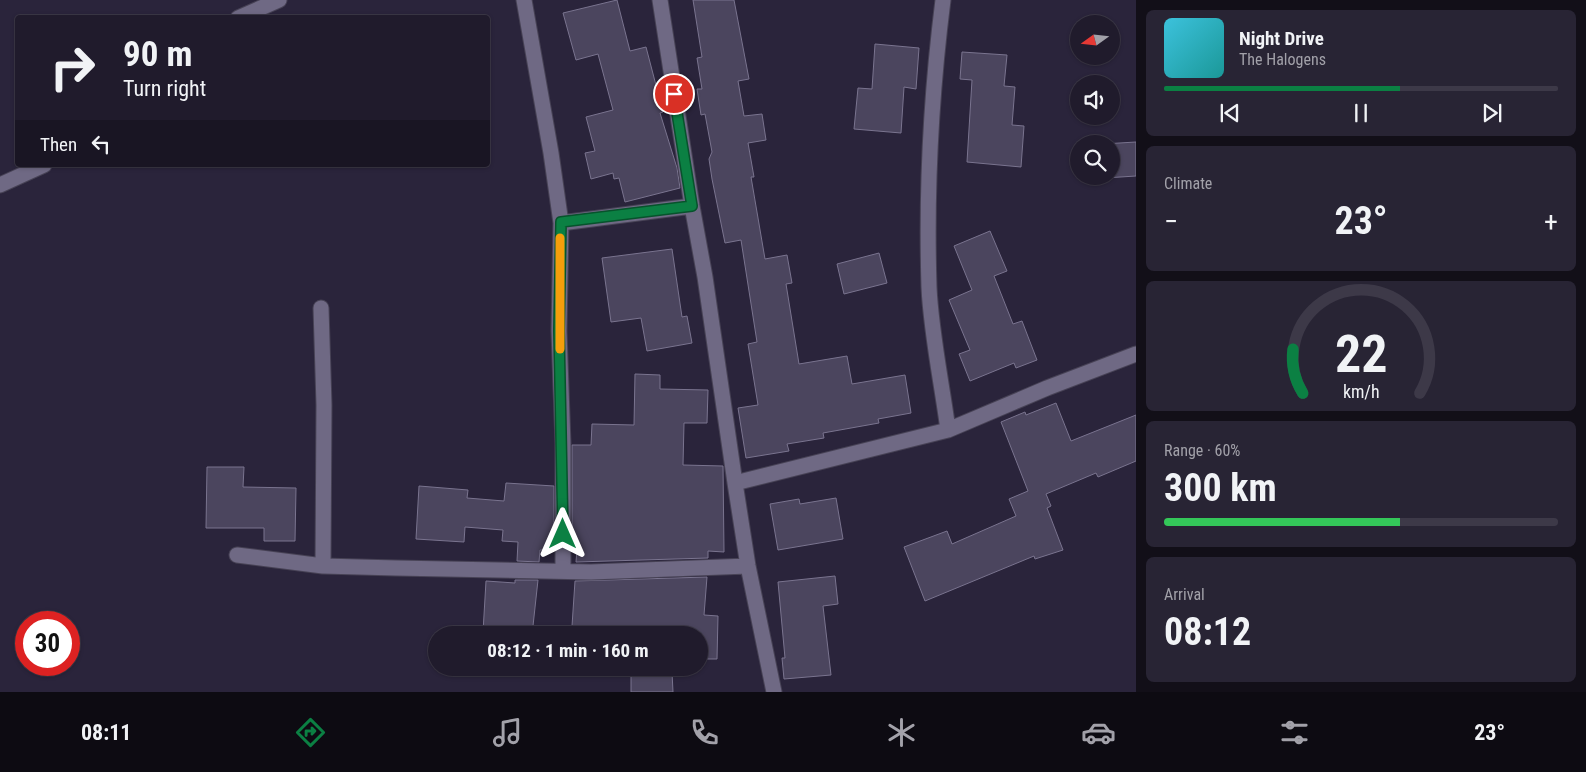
<!DOCTYPE html>
<html lang="en">
<head>
<meta charset="utf-8">
<style>
	:root { --surface:#201b2c; --page:#282434; --text:#f1f3f6; --muted:#a2a1a9; --line:#3d3948; --accent:#0b8043 }
	body { margin:0; font-family:"Roboto Condensed",sans-serif; background:var(--page); color:var(--text); height:100vh; display:flex; flex-direction:column; font-size:19px; white-space:nowrap }
	* { box-sizing:border-box; margin:0 }
	p { font-size:16px; color:var(--muted) }
	.icon { flex:none; width:28px; height:28px; fill:none; stroke:currentColor; stroke-width:2; stroke-linecap:round; stroke-linejoin:round }
	.map { position:relative; flex:1; overflow:hidden }
	.panel { display:flex; flex-direction:column; gap:10px; padding:10px; background:#120f18; width:450px }
	.panel>* { flex:none }
	.hud { position:absolute; left:15px; top:15px; width:475px; height:152px; border-radius:5px; box-shadow:0 1px 4px #0004,0 0 0 1px var(--line); background:#201b2c; color:var(--text); overflow:hidden }
	.needle { width:32px; rotate:255deg }
	.controls { position:absolute; left:1070px; top:15px; display:grid; gap:10px }
	.controls a { display:grid; place-items:center; width:50px; height:50px; border-radius:50%; background:var(--surface); box-shadow:0 1px 4px #0004,0 0 0 1px var(--line); font-size:25px }
	.speed { position:absolute; left:15px; top:611px; display:flex; gap:10px; font-size:25px; font-weight:700; text-align:center }
	.speed>* { display:grid; place-content:center; width:65px; height:65px; border-radius:50%; background:var(--surface); box-shadow:0 1px 4px #0004,0 0 0 1px var(--line); line-height:1 }
	.speed .limit { border:8px solid #d22; background:#fff; color:#111 }
	.pin { position:absolute; display:grid; place-items:center; width:42px; height:42px; color:#fff; margin:-21px; border:2px solid #fff; border-radius:50%; box-shadow:0 1px 5px #0007 }
	.me { position:absolute; width:55px; margin:-28px; rotate:0deg; stroke-linejoin:round; filter:drop-shadow(0 0 4px #0008) }
	.turn { display:flex; align-items:center; gap:18px; height:105px; padding:0 25px; font-size:22px }
	.turn .icon { width:65px; height:65px; stroke-width:2.5 }
	.turn b { display:block; font-size:35px; line-height:42px }
	.then { display:flex; align-items:center; height:48px; padding:0 25px; background:#0003; gap:10px; font-size:19px }
	.big { font-size:38px; font-weight:700; line-height:1.1 }
	.panel .widget { flex:1; display:flex; flex-direction:column; justify-content:center; gap:8px; min-width:0; padding:0 18px; border-radius:8px; background:var(--page) }
	.panel .dial { align-items:center; gap:0 }
	.dial svg { height:130px; overflow:visible; fill:none; stroke:var(--line); stroke-width:7; stroke-linecap:round; text-anchor:middle }
	.dial text { fill:var(--text); stroke:none }
	.song { display:flex; align-items:center; gap:15px }
	.cover { width:60px; height:60px; border-radius:8px; background:linear-gradient(135deg,hsl(190 70% 55%),hsl(180 70% 35%)) }
	.played { height:5px; border-radius:2px; background:linear-gradient(90deg,var(--accent) 60%,var(--line) 60%) }
	.keys { display:flex; justify-content:space-around; direction:ltr }
	.heat { display:flex; justify-content:space-between; align-items:center; font-size:28px; direction:ltr }
	.charge { height:8px; border-radius:4px; background:linear-gradient(90deg,#34c759 60%,var(--line) 0) }
	.trip { position:absolute; left:428px; top:626px; width:280px; height:50px; border-radius:25px; background:var(--surface); box-shadow:0 1px 4px #0004,0 0 0 1px var(--line); font-weight:700; line-height:50px; text-align:center }
	.tabs { display:flex; height:80px; justify-content:space-around; align-items:center; background:#0d0b12; color:var(--muted) }
	.tabs .icon { width:35px; height:35px }
	.tabs .selected { color:var(--accent) }
	.tabs b { font-size:22px; color:var(--text) }
	main { display:flex; flex:1; min-height:0 }
	.map>svg:first-child { display:block }
	.building { fill:#4b455e; stroke:#7a748f }
	.lines { fill:none; stroke-linecap:round; stroke-linejoin:round }
	.street-casing { stroke:#474255; stroke-width:17 }
	.street { stroke:#6f6984; stroke-width:15 }
	.route-casing { stroke:#07532c; stroke-width:12 }
	.route { stroke:#0b8043; stroke-width:9 }
	.slow { stroke:#f59e0b; stroke-width:9 }
</style>
</head>
<body>
<main>
<div class="map">
<svg width="1136" height="692" viewBox="0 0 1136 692">
	<rect width="100%" height="100%" fill="#2a243b"/>
	<path class="building" d="M 617,0 L 630,51 L 646,47 L 663,112 L 660,113 L 677,168 L 680,188 L 625,202 L 619,178 L 614,179 L 613,173 L 591,179 L 585,153 L 595,151 L 586,117 L 613,110 L 598,54 L 576,60 L 563,13 Z
		M 693,0 L 734,0 L 749,79 L 738,81 L 744,116 L 762,114 L 766,140 L 748,143 L 754,177 L 751,177 L 765,259 L 787,255 L 792,283 L 786,284 L 799,364 L 847,356 L 852,384 L 905,375 L 911,413 L 878,419 L 879,423 L 823,433 L 824,438 L 787,444 L 789,451 L 746,458 L 738,408 L 758,405 L 748,344 L 757,342 L 741,240 L 725,243 L 712,179 L 709,159 L 712,152 L 705,114 L 701,115 L 697,89 L 702,89 L 697,58 L 702,57 Z
		M 875,44 L 919,48 L 916,89 L 904,87 L 901,133 L 854,129 L 858,88 L 872,89 Z
		M 962,52 L 1007,55 L 1004,86 L 1015,87 L 1012,125 L 1024,126 L 1021,167 L 967,162 L 972,80 L 960,79 Z
		M 1136,142 L 1136,176 L 1105,178 L 1104,176 L 1111,176 L 1111,144 L 1103,144 Z
		M 990,231 L 1007,271 L 994,276 L 1013,324 L 1022,321 L 1037,360 L 1016,368 L 1014,363 L 970,381 L 959,354 L 970,350 L 949,300 L 972,290 L 954,246 Z
		M 672,249 L 682,317 L 687,316 L 692,343 L 647,351 L 641,318 L 611,322 L 602,258 Z
		M 879,253 L 887,283 L 844,294 L 837,264 Z
		M 635,374 L 660,375 L 660,389 L 708,390 L 707,423 L 684,423 L 683,465 L 723,466 L 724,552 L 708,551 L 708,558 L 576,562 L 577,550 L 572,550 L 572,445 L 591,445 L 592,424 L 634,425 Z
		M 1056,403 L 1071,441 L 1136,415 L 1136,461 L 1098,477 L 1096,473 L 1046,494 L 1051,506 L 1047,508 L 1063,550 L 1035,559 L 1034,556 L 925,601 L 904,547 L 947,531 L 952,544 L 1016,516 L 1009,499 L 1028,491 L 1001,422 L 1025,412 L 1026,415 Z
		M 207,467 L 244,467 L 243,487 L 296,488 L 295,541 L 264,541 L 264,528 L 206,528 Z
		M 506,483 L 554,486 L 554,550 L 540,550 L 539,562 L 517,561 L 518,542 L 502,541 L 503,530 L 465,527 L 464,542 L 416,539 L 419,486 L 468,490 L 467,498 L 504,501 Z
		M 836,498 L 843,539 L 778,550 L 770,504 L 799,499 L 800,504 Z
		M 835,576 L 838,604 L 823,606 L 831,675 L 784,679 L 782,658 L 785,658 L 778,582 Z
		M 707,577 L 704,615 L 718,616 L 717,659 L 699,659 L 699,635 L 630,635 L 630,630 L 572,626 L 575,581 Z
		M 515,580 L 538,580 L 532,635 L 483,632 L 486,581 L 515,583 Z
		M 672,672 L 673,692 L 631,692 L 631,673 Z"/>
	<g class="lines">
		<g class="street-casing">
			<path id="street" d="M 524,0 L 551,153 L 561,223 L 559,331 L 563,444 L 563,570
				M 660,0 L 692,206 L 705,277 L 735,483 L 748,566 L 774,692
				M 943,0 C 931,95 926,191 929,287 C 931,333 942,384 948,430
				M 238,18 L 279,0
				M 0,185 L 44,165
				M 561,223 L 692,206
				M 321,308 L 324,405 L 323,566
				M 735,483 L 948,430 L 1047,388 L 1136,354
				M 237,555 L 323,566 L 396,568 L 591,572 L 748,566"/>
		</g>
		<use href="#street" class="street"/>
	</g>
	<g class="lines">
		<g class="route-casing">
			<path id="route" d="M 563,534 L 559,331 L 561,222 L 692,206 L 674,94"/>
		</g>
		<use href="#route" class="route"/>
		<path class="slow" d="M 560,349 L 560,238"/>
	</g>
</svg>
<div class="controls">
<a><svg class="needle" viewBox="-14 -14 28 28"><path d="M0-13l5 13h-10z" fill="#e53935"/><path d="M0 13l5-13h-10z" fill="#a2a1a9"/></svg></a>
<a><svg class="icon" aria-label="sound" viewBox="0 0 24 24"><path d="M4 9h4l5-4v14l-5-4H4zM17 9q2 3 0 6"/></svg></a>
<a><svg class="icon" aria-label="search" viewBox="0 0 24 24"><circle cx="10" cy="10" r="6"/><path d="M15 15l6 6"/></svg></a>
</div>
<div class="speed"><div class="limit">30</div></div>
<div class="pin" style="left:674px;top:94px;background:#d93025"><svg class="icon" aria-label="arrive" viewBox="0 0 24 24"><path d="M6 21V4h12l-3 4 3 4H6"/></svg></div>
<svg class="me" style="left:563px;top:534px" viewBox="-20 -20 40 40"><path d="M0-17L14 15 0 8-14 15z" fill="#0b8043" stroke="#fff" stroke-width="4"/></svg>
<div class="trip">08:12 · 1 min · 160 m</div>
<div class="hud">
<div class="turn"><svg class="icon" aria-label="right" viewBox="0 0 24 24"><path d="M7 20v-9h11M14 6l5 5-5 5"/></svg><div><b>90 m</b>Turn right</div></div>
<div class="then">Then<svg class="icon" aria-label="left" viewBox="0 0 24 24"><path d="M17 20v-9H6M10 6l-5 5 5 5"/></svg></div>
</div>
</div>
<section class="panel">
<div class="widget">
<div class="song"><i class="cover"></i><div><b>Night Drive</b><p>The Halogens</p></div></div>
<div class="played"></div>
<div class="keys"><svg class="icon" aria-label="previous" viewBox="0 0 24 24"><path d="M18 5L8 12l10 7zM5 5v14"/></svg><svg class="icon" aria-label="pause" viewBox="0 0 24 24"><path d="M8 5v14M16 5v14"/></svg><svg class="icon" aria-label="next" viewBox="0 0 24 24"><path d="M6 5l10 7-10 7zM19 5v14"/></svg></div>
</div>
<div class="widget"><p>Climate</p>
<div class="heat"><a>−</a><b class="big">23°</b><a>+</a></div>
</div>
<div class="widget dial"><svg viewBox="0 0 100 80">
<path d="M14 69A42 42 0 1 1 86 69"/>
<path d="M14 69A42 42 0 0 1 8 42" stroke="#0b8043"/>
<text x="50" y="56" font-size="32" font-weight="700">22</text>
<text x="50" y="72" font-size="11">km/h</text>
</svg></div>
<div class="widget"><p>Range · 60%</p><b class="big">300 km</b><div class="charge"></div></div>
<div class="widget"><p>Arrival</p><b class="big">08:12</b></div>
</section>
</main>
<nav class="tabs">
<b>08:11</b>
<svg class="icon selected" aria-label="directions" viewBox="0 0 24 24"><path d="M12 3l9 9-9 9-9-9zM9 14v-3h6M13 9l2 2-2 2"/></svg>
<svg class="icon" aria-label="music" viewBox="0 0 24 24"><path d="M9 18V5l10-2v13"/><circle cx="6" cy="18" r="3"/><circle cx="16" cy="16" r="3"/></svg>
<svg class="icon" aria-label="phone" viewBox="0 0 24 24"><path d="M5 4h4l2 5-3 2q2 4 5 5l2-3 5 2v4C11 20 4 13 5 4z"/></svg>
<svg class="icon" aria-label="climate" viewBox="0 0 24 24"><path d="M12 3v18M4 7l16 10M4 17L20 7"/></svg>
<svg class="icon" aria-label="car" viewBox="0 0 24 24"><path d="M5 17H2v-5l4-1 3-4h7l3 4 3 1v5h-3M9 17h6M6 11h13"/><circle cx="7" cy="17" r="2"/><circle cx="17" cy="17" r="2"/></svg>
<svg class="icon" aria-label="filters" viewBox="0 0 24 24"><path d="M4 7h16M4 17h16"/><circle cx="9" cy="7" r="2"/><circle cx="15" cy="17" r="2"/></svg>
<b>23°</b>
</nav>
</body>
</html>
